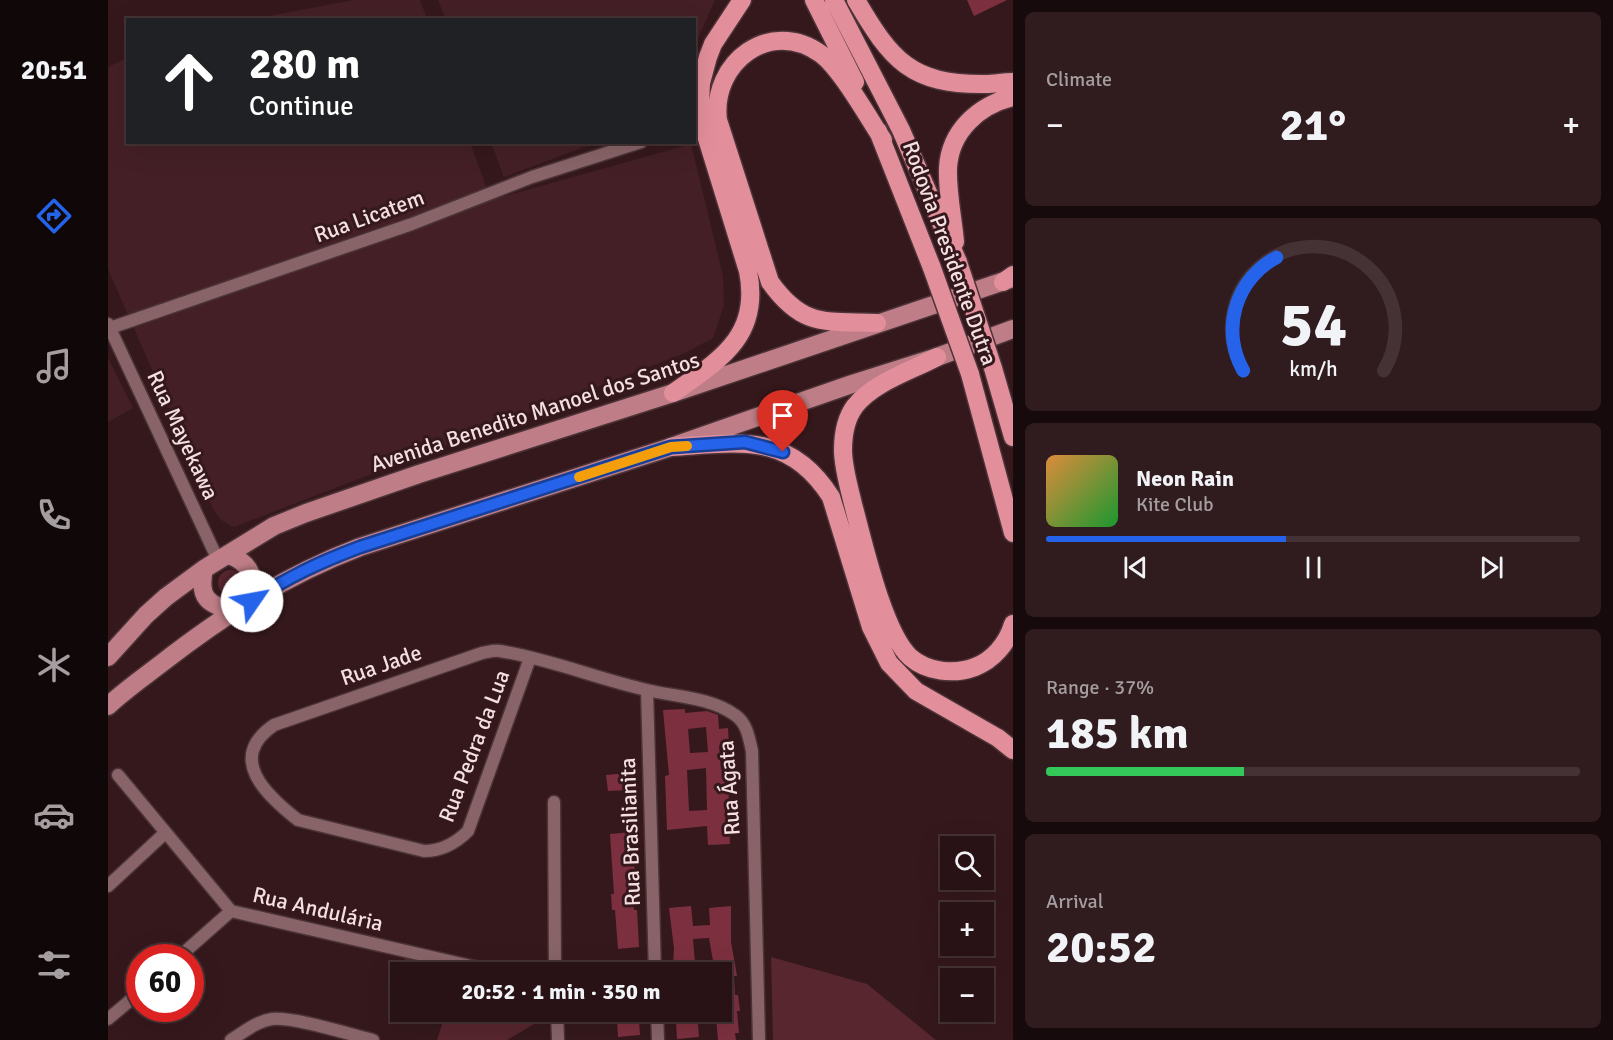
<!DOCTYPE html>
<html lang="en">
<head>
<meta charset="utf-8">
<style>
	:root { --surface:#281215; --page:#301b1e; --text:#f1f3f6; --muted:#a59ea0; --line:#443234; --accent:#2563eb }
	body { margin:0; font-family:Signika,sans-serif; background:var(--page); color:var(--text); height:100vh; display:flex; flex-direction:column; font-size:22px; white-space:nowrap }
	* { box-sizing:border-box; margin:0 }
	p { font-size:20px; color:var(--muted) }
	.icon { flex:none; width:33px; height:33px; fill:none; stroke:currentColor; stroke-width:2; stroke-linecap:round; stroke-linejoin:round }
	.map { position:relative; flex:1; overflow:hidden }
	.sheet { display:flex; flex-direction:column; gap:12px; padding:12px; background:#160a0c; width:600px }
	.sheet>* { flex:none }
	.top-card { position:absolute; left:18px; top:18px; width:570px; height:126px; border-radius:0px; box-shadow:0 6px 24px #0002,0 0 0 2px var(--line); background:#202124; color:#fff; overflow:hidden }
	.fabs { position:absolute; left:832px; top:836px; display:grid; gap:12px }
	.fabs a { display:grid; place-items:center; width:54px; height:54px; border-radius:0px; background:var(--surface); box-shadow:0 6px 24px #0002,0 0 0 2px var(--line); font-size:30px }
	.speed { position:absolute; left:18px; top:944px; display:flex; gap:12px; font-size:30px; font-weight:700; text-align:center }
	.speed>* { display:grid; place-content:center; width:78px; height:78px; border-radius:50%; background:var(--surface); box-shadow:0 6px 24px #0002,0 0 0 2px var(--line); line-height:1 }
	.speed .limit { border:9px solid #d22; background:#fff; color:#111 }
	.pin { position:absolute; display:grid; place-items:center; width:51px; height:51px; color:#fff; margin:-62px -26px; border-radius:50% 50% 50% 0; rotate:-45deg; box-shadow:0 0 6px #0007 }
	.pin .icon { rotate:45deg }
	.me { position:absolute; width:66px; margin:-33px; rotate:57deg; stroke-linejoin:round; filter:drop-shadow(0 0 4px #0008) }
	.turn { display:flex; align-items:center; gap:21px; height:126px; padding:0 24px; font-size:27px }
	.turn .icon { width:78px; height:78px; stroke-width:2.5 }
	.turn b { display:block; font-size:42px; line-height:51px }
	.big { font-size:45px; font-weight:700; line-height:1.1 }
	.sheet .tile { flex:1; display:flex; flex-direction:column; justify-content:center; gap:9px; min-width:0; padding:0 21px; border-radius:9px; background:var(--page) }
	.sheet .dial { align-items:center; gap:0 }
	.dial svg { height:156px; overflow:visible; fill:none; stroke:var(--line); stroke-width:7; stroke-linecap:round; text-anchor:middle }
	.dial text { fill:var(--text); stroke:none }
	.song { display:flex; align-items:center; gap:18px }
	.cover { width:72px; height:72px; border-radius:9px; background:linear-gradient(135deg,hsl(30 70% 55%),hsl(130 70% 35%)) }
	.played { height:6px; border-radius:3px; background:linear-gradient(90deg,var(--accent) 45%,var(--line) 45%) }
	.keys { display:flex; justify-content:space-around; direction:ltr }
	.heat { display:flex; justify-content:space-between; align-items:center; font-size:33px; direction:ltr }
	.charge { height:9px; border-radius:4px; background:linear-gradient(90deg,#34c759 37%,var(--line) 0) }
	.trip { position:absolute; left:282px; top:962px; width:342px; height:60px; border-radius:0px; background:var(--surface); box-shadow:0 6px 24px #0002,0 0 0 2px var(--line); font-weight:700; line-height:60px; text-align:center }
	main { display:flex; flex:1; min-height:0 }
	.dock { display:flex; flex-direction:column; width:108px; justify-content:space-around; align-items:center; background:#100708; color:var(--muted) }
	.dock .icon { width:42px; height:42px }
	.dock .current { color:var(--accent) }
	.dock b { font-size:27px; color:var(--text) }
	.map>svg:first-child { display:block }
	.built { fill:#442026 }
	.green { fill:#58262f }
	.building { fill:#7c303f; fill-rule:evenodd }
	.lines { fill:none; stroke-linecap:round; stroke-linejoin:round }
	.street-casing { stroke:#4b3337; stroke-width:15 }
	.primary-casing { stroke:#4b3337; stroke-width:21 }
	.highway-casing { stroke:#4b3337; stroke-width:21 }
	.street { stroke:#886468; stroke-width:12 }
	.primary { stroke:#bf7e87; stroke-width:18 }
	.highway { stroke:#e38f9b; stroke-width:18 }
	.highway-bridge-casing { stroke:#4b3337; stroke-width:21; stroke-linecap:butt }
	.highway-bridge { stroke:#e38f9b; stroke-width:18 }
	.route-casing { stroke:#184099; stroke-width:15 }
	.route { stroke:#2563eb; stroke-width:10 }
	.slow { stroke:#f59e0b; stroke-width:10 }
	.labels { text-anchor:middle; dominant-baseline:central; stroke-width:6; stroke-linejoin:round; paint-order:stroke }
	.street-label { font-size:22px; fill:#f4dfe1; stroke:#35181c }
</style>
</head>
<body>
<main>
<nav class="dock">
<b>20:51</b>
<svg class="icon current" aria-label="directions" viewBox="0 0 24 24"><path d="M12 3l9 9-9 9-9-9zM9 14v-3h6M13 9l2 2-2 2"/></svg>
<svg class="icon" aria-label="music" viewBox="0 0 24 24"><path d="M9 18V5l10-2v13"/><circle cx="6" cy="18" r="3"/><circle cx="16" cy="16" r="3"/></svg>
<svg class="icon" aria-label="phone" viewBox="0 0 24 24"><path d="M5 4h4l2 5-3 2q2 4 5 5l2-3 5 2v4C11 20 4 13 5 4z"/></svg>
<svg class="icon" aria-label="climate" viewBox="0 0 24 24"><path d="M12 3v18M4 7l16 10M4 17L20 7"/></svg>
<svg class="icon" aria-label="car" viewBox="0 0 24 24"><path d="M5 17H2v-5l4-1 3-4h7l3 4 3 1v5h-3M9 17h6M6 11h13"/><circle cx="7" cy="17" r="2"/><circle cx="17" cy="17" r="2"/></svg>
<svg class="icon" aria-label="filters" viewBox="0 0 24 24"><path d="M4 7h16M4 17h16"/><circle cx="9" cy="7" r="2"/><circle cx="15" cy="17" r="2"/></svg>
</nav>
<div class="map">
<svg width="905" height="1040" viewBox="0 0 905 1040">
	<rect width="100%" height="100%" fill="#35181c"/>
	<path class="built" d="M 246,0 L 312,0 L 319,19 L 145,19 Z
		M 330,0 L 607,0 L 587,45 L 586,20 L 338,19 Z
		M 19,58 L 20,142 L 362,143 L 383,200 L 583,144 L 615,276 L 616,305 L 605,338 L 577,353 L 126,527 L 113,520 L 105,509 L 0,269 L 0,67 Z
		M 383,142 L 487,142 L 487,143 L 396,177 Z
		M 0,358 L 25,408 L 0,422 Z"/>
	<path class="green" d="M110 583a13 13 0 1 1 26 0a13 13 0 1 1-26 0Z
		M 296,954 L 370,972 L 298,972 Z
		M 663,957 L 759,984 L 828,1040 L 665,1040 Z
		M 332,1011 L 427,1011 L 426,1024 L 399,1040 L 329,1040 L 337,1015 Z"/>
	<path class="building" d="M 859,0 L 899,0 L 866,16 Z
		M 577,709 L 577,713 L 599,711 L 610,715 L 611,729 L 620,728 L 621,745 L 611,746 L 613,770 L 620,769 L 621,806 L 617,807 L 618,828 L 621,827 L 622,844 L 600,845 L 599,826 L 559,830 L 557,776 L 561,775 L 555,710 ZM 598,727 L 600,752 L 582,753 L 580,729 ZM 598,768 L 599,810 L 581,811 L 579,770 Z
		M 520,773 L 521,790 L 500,791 L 498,775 Z
		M 524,832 L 528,889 L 524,889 L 526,910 L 529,910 L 531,947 L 510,949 L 507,910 L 504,910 L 503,894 L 506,894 L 502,834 Z
		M 583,906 L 585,926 L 602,925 L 601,908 L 623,906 L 623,942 L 629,976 L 626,976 L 627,995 L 630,995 L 632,1011 L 629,1011 L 631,1033 L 627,1033 L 628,1040 L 610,1040 L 608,1018 L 610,1018 L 610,1011 L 614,1011 L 614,972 L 607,972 L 601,938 L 585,939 L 587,963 L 565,965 L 566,948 L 561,908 Z
		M 571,1011 L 589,1011 L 591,1037 L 569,1039 L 568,1022 L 572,1022 Z
		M 531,1019 L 532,1035 L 510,1037 L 509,1020 Z"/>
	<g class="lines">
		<g class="street-casing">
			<path id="street" d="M 0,324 L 110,560
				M 2,328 L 304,224 L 424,177 L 533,142
				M 422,658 L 360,831 C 348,843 333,851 316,851 L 190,820 C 158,795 118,758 166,725 L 374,653 C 380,652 386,650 392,651 C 442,659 490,679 539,690 C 568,697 602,697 627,715 C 639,723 641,738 644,751 L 651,1040
				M 539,690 L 547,972
				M 10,775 L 123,911 L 389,972
				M 446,802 L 447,972
				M 0,886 L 57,833
				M 71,957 L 123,911
				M 449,1011 L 450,1040
				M 549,1011 L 550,1040
				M 0,1019 L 32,992
				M 123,1040 C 136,1032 149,1021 164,1019 C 187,1017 240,1034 265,1040"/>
		</g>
		<g class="primary-casing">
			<path id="primary" d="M 120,555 C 143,562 147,578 144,601
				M 96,569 C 90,598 100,605 126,611
				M 0,657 L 38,615 L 58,597 L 96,569 L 166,526 L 198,513 L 311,474 L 565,393 L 905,278
				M 0,706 C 17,690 36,677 54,663 C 116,615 178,575 252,547 L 563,447 L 744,384 L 829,357 L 905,329"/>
		</g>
		<g class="highway-casing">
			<path id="highway" d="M 706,0 L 747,82
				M 726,0 L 793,130 L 850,262
				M 748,0 C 783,60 803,85 877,84 C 887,84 896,82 905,82
				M 770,131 L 824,268
				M 847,242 C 845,218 839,192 840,168 C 842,131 871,105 905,97
				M 895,282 L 905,275
				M 769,323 C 717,321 695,328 662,282 L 610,120 C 603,63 662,17 713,54 C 733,69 760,117 775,140
				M 829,357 C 803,371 766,382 747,406 C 738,418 735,436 735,450 C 735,467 741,487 745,504 C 755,541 775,632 802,657 C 819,672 846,675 867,667 C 885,660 899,644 905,624
				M 885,368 L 905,437
				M 862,374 L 905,533
				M 565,393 C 612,360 653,336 640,271 L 597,132 L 592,103 L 593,83 L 600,57 L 605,44 L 634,0
				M 563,447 C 631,443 681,431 723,497 L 763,627 L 781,663 L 808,691 L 890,738 L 905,750"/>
		</g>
		<use href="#street" class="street"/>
		<use href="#primary" class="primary"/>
		<use href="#highway" class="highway"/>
		<g class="highway-bridge-casing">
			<path id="highway-bridge" d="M 850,262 L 885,368
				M 824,268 L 862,374"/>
		</g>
		<use href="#highway-bridge" class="highway-bridge"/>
	</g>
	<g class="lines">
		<g class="route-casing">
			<path id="route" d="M 144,601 C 180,577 212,562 252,547 L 563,447 L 637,442 L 675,452"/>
		</g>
		<use href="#route" class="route"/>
		<path class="slow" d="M 471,477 L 563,447 L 579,446"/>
	</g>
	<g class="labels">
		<g class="street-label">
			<text transform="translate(261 216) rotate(-20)">Rua Licatem</text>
			<text transform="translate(842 253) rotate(70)">Rodovia Presidente Dutra</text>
			<text transform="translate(427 412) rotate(-18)">Avenida Benedito Manoel dos Santos</text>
			<text transform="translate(75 435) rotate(65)">Rua Mayekawa</text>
			<text transform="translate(273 665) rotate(-19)">Rua Jade</text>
			<text transform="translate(366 746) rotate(-69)">Rua Pedra da Lua</text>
			<text transform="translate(621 788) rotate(-94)">Rua Ágata</text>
			<text transform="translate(522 832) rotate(-92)">Rua Brasilianita</text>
			<text transform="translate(210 909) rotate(13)">Rua Andulária</text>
		</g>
	</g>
</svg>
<div class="fabs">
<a><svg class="icon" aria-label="search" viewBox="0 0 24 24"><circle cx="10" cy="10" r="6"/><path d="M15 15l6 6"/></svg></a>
<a>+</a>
<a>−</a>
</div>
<div class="speed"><div class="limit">60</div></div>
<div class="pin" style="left:675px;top:452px;background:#d93025"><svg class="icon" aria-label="arrive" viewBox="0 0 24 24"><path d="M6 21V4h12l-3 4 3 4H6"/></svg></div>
<svg class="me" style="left:144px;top:601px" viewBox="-20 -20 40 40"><circle r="19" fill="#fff"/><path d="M0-13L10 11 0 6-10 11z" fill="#2563eb"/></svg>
<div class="trip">20:52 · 1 min · 350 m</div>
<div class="top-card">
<div class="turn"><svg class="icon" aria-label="ahead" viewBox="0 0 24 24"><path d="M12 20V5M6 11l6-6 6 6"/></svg><div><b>280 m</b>Continue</div></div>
</div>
</div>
<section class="sheet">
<div class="tile"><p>Climate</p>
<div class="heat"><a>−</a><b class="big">21°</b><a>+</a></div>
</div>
<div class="tile dial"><svg viewBox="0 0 100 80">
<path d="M14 69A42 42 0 1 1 86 69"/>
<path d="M14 69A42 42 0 0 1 31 11" stroke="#2563eb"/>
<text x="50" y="56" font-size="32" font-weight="700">54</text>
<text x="50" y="72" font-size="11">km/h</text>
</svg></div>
<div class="tile">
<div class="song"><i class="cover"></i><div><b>Neon Rain</b><p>Kite Club</p></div></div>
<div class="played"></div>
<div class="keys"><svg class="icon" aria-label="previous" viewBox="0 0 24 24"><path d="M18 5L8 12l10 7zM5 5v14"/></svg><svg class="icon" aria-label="pause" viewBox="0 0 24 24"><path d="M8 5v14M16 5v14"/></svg><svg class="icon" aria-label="next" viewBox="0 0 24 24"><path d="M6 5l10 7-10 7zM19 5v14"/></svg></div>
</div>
<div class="tile"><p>Range · 37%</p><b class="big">185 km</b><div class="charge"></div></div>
<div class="tile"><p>Arrival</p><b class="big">20:52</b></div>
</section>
</main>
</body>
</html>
